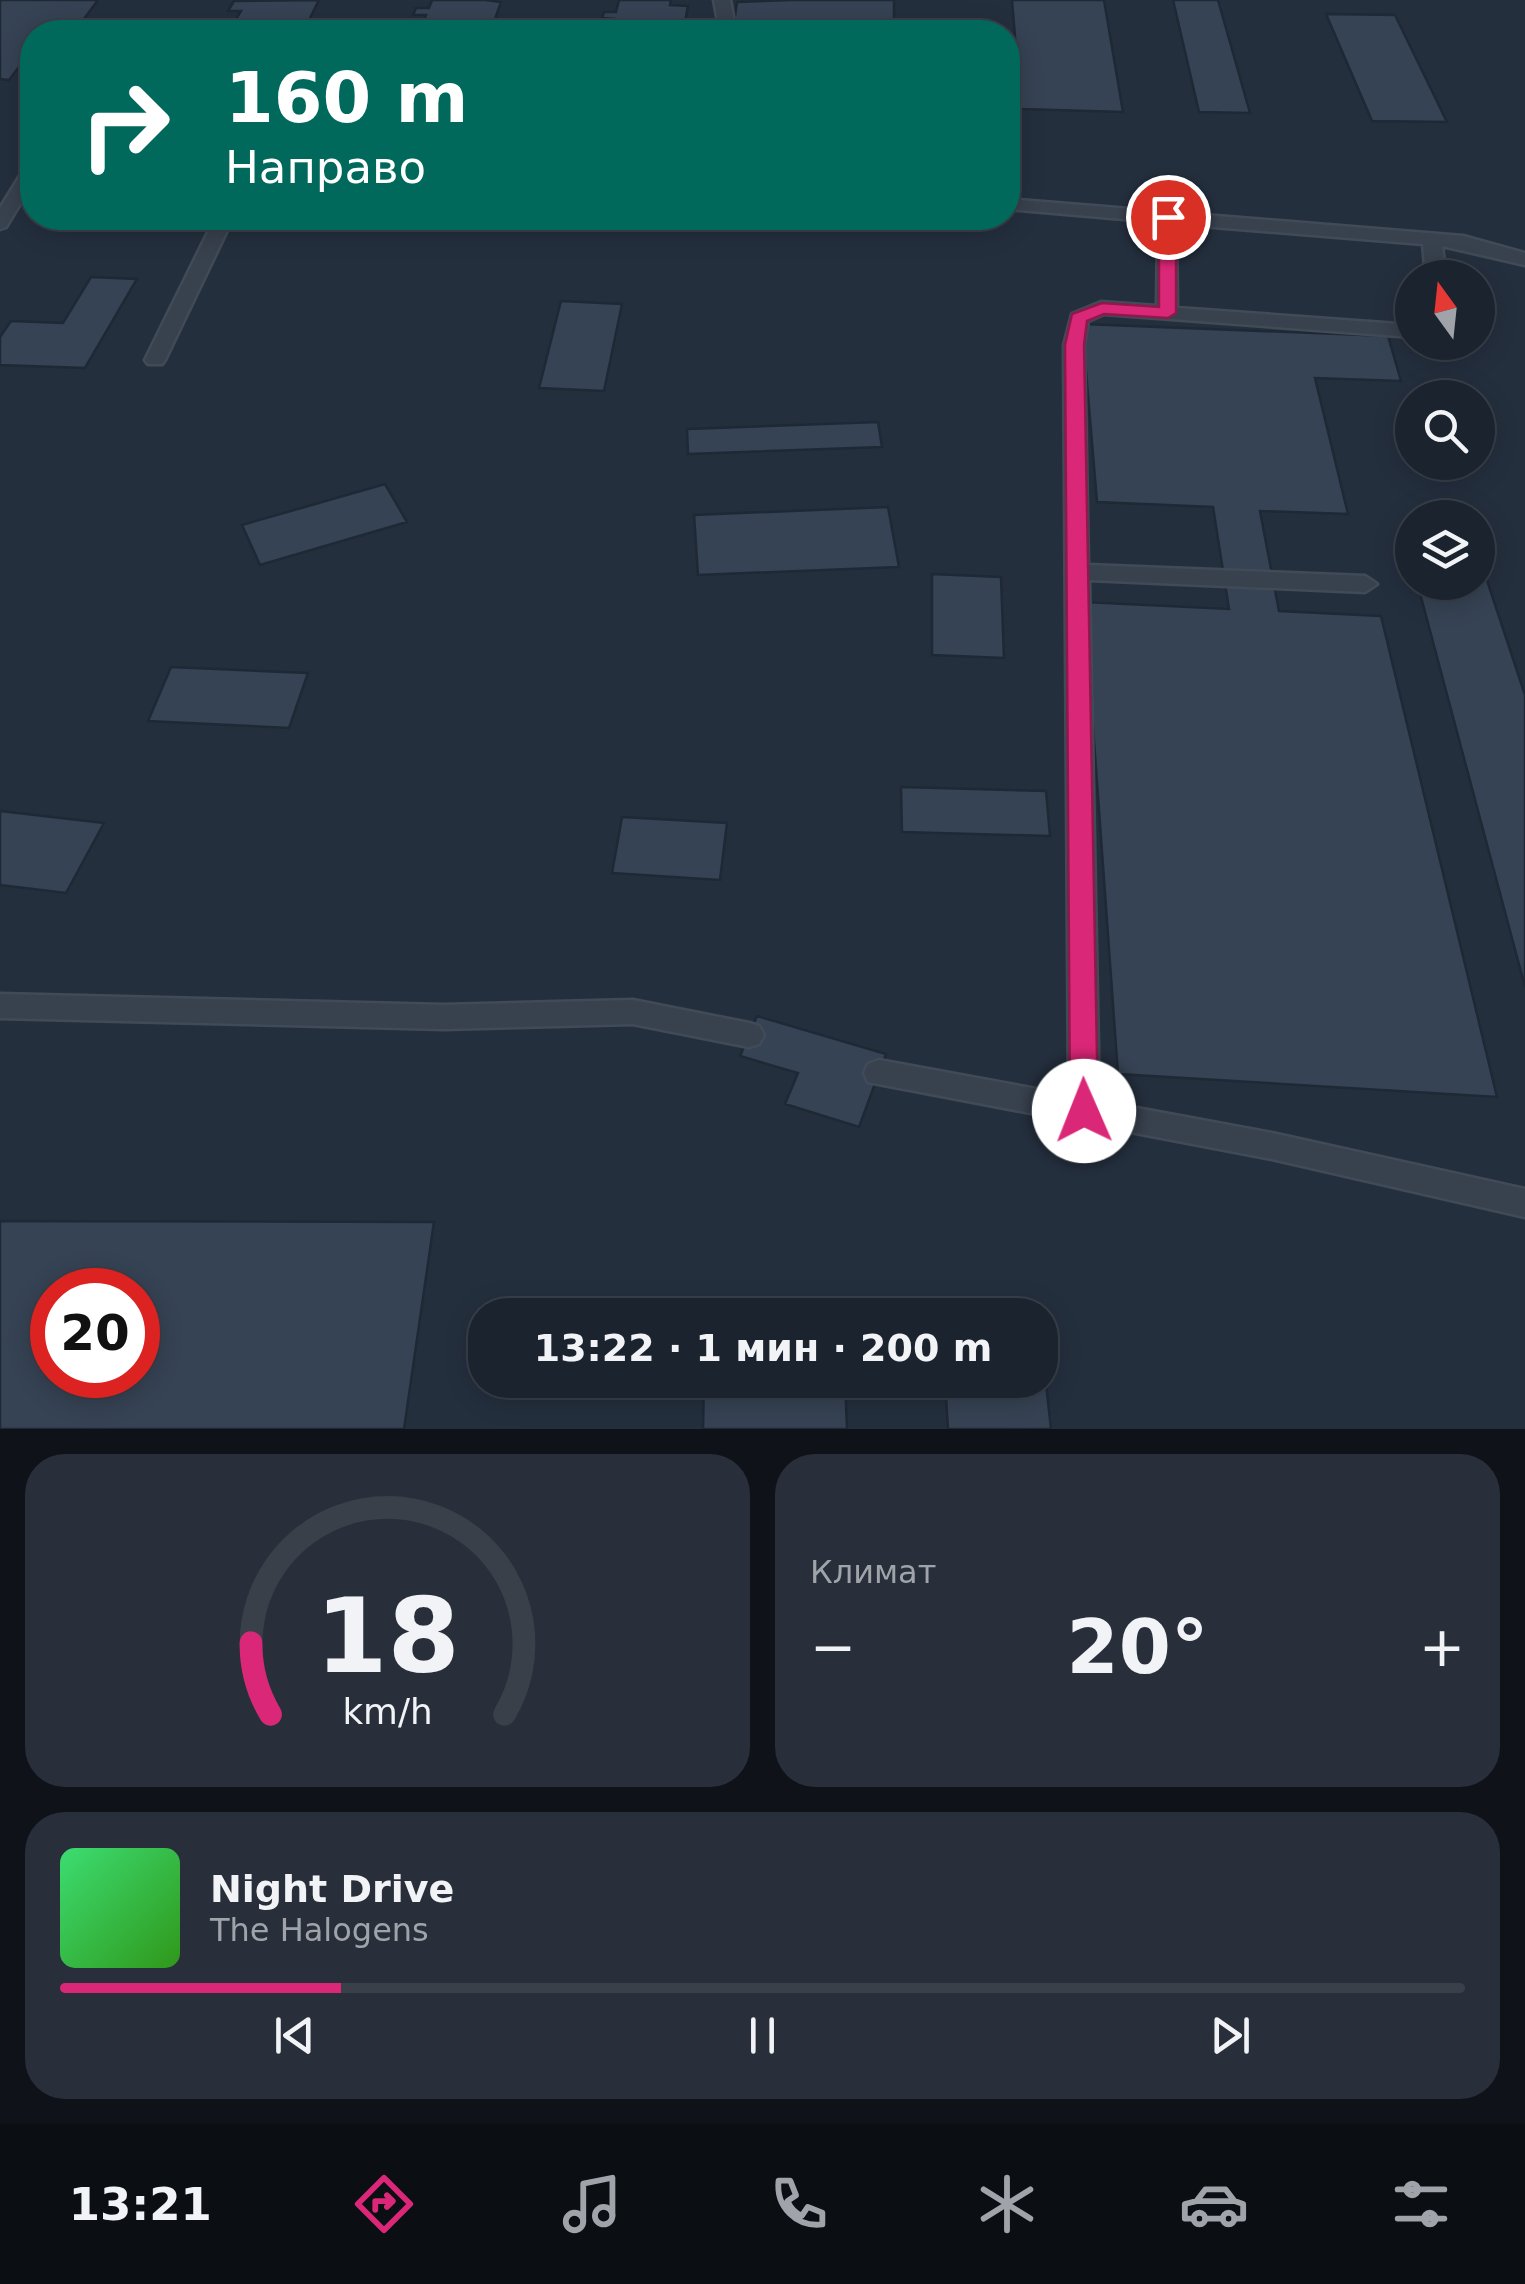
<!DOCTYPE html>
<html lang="ru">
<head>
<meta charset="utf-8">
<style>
	:root { --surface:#1b232e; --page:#282f3a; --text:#f1f3f6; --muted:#a0a4aa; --line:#39404a; --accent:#db2777 }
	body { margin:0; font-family:"DejaVu Sans",sans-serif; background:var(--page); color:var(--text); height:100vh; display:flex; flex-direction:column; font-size:38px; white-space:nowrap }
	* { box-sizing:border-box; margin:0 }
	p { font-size:32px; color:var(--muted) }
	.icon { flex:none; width:55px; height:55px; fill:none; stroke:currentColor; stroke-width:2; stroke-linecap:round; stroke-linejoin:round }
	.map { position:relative; height:1429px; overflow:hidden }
	.side { display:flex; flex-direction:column; gap:25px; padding:25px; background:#0f1319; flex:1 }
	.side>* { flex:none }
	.guide { position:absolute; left:20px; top:20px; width:1000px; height:210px; border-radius:40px; box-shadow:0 5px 25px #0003,0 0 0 2px var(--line); background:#00695c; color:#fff; overflow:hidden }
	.needle { width:65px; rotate:345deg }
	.buttons { position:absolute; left:1395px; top:260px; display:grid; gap:20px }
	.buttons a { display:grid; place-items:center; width:100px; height:100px; border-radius:50%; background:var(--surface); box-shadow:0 5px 25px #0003,0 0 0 2px var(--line); font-size:50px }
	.speed { position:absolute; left:30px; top:1268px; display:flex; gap:20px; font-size:50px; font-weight:700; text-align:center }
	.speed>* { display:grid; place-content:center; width:130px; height:130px; border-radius:50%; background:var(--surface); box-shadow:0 5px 25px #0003,0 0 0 2px var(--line); line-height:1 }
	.speed .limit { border:15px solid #d22; background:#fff; color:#111 }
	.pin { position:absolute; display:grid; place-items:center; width:85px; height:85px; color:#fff; margin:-42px; border:5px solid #fff; border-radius:50%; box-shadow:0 2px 10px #0007 }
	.me { position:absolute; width:110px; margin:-55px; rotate:359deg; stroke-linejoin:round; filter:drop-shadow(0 0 8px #0008) }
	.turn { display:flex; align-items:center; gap:35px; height:210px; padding:0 40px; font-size:45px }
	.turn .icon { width:130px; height:130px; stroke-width:2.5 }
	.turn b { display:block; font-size:70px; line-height:85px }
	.big { font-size:75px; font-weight:800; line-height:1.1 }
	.side .tile { flex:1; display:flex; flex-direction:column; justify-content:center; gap:15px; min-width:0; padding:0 35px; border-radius:40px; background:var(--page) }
	.side .dial { align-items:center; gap:0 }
	.dial svg { height:260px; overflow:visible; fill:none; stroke:var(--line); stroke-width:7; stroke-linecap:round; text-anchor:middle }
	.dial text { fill:var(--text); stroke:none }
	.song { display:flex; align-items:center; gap:30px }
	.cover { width:120px; height:120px; border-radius:15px; background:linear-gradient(135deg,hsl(140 70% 55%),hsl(110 70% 35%)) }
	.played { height:10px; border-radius:5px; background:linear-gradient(90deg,var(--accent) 20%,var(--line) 20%) }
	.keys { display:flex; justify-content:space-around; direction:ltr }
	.heat { display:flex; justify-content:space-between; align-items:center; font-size:55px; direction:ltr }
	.side .tiles { flex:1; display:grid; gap:25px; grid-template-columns:1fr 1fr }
	.tile:last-child { grid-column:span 2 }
	.trip { position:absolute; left:468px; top:1298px; width:590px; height:100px; border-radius:40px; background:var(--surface); box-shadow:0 5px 25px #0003,0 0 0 2px var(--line); font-weight:800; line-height:100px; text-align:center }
	.menu { display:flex; height:160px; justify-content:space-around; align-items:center; background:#0b0e12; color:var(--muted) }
	.menu .icon { width:70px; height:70px }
	.menu .active { color:var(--accent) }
	.menu b { font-size:45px; color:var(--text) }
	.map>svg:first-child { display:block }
	.building { fill:#364354; stroke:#1f2835; stroke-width:2.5; fill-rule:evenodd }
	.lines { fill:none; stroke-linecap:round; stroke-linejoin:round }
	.service-casing { stroke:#414a57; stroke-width:5 }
	.service { fill:#38414e; fill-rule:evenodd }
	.route { fill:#db2777; stroke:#8e194d; stroke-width:2.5 }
</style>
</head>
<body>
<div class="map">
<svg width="1525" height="1429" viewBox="0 0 1525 1429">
	<rect width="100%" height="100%" fill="#242f3e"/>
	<path class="building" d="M 0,0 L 98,0 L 78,27 L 51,26 L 46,32 L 32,32 L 32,50 L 9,80 L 0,79 Z
		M 319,0 L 308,22 L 286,21 L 280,32 L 228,32 L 241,11 L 228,11 L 234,1 Z
		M 432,0 L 485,0 L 501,2 L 493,25 L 477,24 L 474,32 L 419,32 L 426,15 L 413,15 L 416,8 L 429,8 Z
		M 619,0 L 671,0 L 670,5 L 688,6 L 684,28 L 611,32 L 615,19 L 602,18 L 604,12 L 616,12 Z
		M 791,0 L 894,0 L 894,32 L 733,30 L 737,2 Z
		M 1012,0 L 1104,0 L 1123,112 L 1021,109 Z
		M 1173,0 L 1218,0 L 1250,113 L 1199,112 Z
		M 1326,14 L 1395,15 L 1447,122 L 1372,121 Z
		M 91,277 L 137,279 L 85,368 L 0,365 L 0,337 L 11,321 L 63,323 Z
		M 561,301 L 622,304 L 604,391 L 539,388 Z
		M 1082,324 L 1388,336 L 1401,381 L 1315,378 L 1348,514 L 1260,511 L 1279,611 L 1381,616 L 1497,1097 L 1118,1074 L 1084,602 L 1229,609 L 1213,507 L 1097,502 Z
		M 878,422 L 882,447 L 688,454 L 687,429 Z
		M 385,484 L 407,522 L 260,565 L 242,525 Z
		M 888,507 L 899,567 L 698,575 L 694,515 Z
		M 1478,553 L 1525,695 L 1525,987 L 1417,582 L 1478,582 Z
		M 932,574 L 1001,577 L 1004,658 L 932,655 Z
		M 171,667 L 308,673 L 289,728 L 148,721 Z
		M 901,787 L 1046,791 L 1050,836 L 902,832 Z
		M 0,811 L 104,823 L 66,893 L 0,885 Z
		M 622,817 L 727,823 L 720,880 L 612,873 Z
		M 757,1016 L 886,1054 L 859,1127 L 785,1104 L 798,1073 L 740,1056 Z
		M 0,1221 L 434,1222 L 404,1429 L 0,1429 ZM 52,1290 L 138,1290 L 138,1375 L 52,1375 Z
		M 706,1300 L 842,1300 L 843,1315 L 706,1315 Z
		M 940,1302 L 1037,1303 L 1039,1315 L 941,1315 Z
		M 1040,1328 L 1051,1429 L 948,1429 L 945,1380 L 1040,1380 Z
		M 704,1380 L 845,1380 L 847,1429 L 703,1429 Z"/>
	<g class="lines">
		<g class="service-casing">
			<path id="service" d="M 714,0 L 730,0 L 736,32 L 720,32 Z
				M 21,174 L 32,174 L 32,184 L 6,227 L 0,229 L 0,208 Z
				M 1008,199 L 1463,236 L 1525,253 L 1525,265 L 1442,246 L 1446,278 L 1426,278 L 1423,244 L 1176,224 L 1177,308 L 1412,325 L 1412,337 L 1104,314 L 1088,321 L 1084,345 L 1088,565 L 1365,576 L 1377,584 L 1365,592 L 1089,580 L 1099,1101 L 1272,1133 L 1525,1189 L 1525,1217 L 1272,1159 L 868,1082 L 864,1073 L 868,1064 L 879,1060 L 1069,1095 L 1064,345 L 1072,314 L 1101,302 L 1157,306 L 1158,222 L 1008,209 Z
				M 215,218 L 233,218 L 165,360 L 162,364 L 148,364 L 145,360 Z
				M 0,994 L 444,1005 L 633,1000 L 749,1023 L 759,1026 L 764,1035 L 759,1044 L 749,1047 L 633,1024 L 444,1029 L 0,1018 Z"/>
		</g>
		<use href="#service" class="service"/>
	</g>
	<path class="route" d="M 1168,212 L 1176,217 L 1176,313 L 1168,318 L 1104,314 L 1087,321 L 1084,345 L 1098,1111 L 1094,1119 L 1074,1119 L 1070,1111 L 1065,345 L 1072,314 L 1102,303 L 1159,307 L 1159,217 Z"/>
</svg>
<div class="buttons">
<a><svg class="needle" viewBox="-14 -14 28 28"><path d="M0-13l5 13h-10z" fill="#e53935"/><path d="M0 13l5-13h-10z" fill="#a0a4aa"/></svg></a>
<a><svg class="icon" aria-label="search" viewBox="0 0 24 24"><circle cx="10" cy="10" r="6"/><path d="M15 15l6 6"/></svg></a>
<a><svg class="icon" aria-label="layers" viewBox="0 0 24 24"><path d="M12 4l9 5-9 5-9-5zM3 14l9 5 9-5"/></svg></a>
</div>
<div class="speed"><div class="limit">20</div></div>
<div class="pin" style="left:1168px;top:217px;background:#d93025"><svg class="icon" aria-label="arrive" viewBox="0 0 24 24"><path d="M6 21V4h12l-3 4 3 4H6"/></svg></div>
<svg class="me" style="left:1084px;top:1111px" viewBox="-20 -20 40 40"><circle r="19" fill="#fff"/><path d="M0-13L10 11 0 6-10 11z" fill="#db2777"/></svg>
<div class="trip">13:22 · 1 мин · 200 m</div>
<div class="guide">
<div class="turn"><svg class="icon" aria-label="right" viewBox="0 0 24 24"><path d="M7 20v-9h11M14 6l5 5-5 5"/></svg><div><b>160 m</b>Направо</div></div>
</div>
</div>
<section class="side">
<div class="tiles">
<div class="tile dial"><svg viewBox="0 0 100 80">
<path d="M14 69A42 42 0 1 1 86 69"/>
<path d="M14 69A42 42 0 0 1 8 47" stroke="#db2777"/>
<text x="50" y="56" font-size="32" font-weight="700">18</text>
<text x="50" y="72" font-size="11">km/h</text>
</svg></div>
<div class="tile"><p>Климат</p>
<div class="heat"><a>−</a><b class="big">20°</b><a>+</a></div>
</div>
<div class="tile">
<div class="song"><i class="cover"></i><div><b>Night Drive</b><p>The Halogens</p></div></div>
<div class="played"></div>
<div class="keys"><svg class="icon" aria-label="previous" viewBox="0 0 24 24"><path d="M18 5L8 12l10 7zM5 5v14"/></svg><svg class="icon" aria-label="pause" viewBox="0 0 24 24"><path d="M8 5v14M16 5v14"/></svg><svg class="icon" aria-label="next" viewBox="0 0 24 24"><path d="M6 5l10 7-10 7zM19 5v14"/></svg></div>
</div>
</div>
</section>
<nav class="menu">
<b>13:21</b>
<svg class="icon active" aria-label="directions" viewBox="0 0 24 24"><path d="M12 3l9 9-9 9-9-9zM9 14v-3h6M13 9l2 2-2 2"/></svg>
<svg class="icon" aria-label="music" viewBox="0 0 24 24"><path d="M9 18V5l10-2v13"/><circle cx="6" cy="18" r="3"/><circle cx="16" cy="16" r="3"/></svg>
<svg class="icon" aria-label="phone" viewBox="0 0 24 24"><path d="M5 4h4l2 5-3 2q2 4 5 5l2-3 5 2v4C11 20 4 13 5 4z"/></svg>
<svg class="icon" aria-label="climate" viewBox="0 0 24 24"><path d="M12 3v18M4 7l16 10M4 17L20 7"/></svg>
<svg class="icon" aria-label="car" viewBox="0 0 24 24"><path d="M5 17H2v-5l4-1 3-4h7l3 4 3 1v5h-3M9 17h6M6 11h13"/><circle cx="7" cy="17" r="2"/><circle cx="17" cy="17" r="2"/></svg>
<svg class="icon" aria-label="filters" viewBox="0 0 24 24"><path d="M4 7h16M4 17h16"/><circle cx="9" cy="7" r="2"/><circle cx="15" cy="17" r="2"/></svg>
</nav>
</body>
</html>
